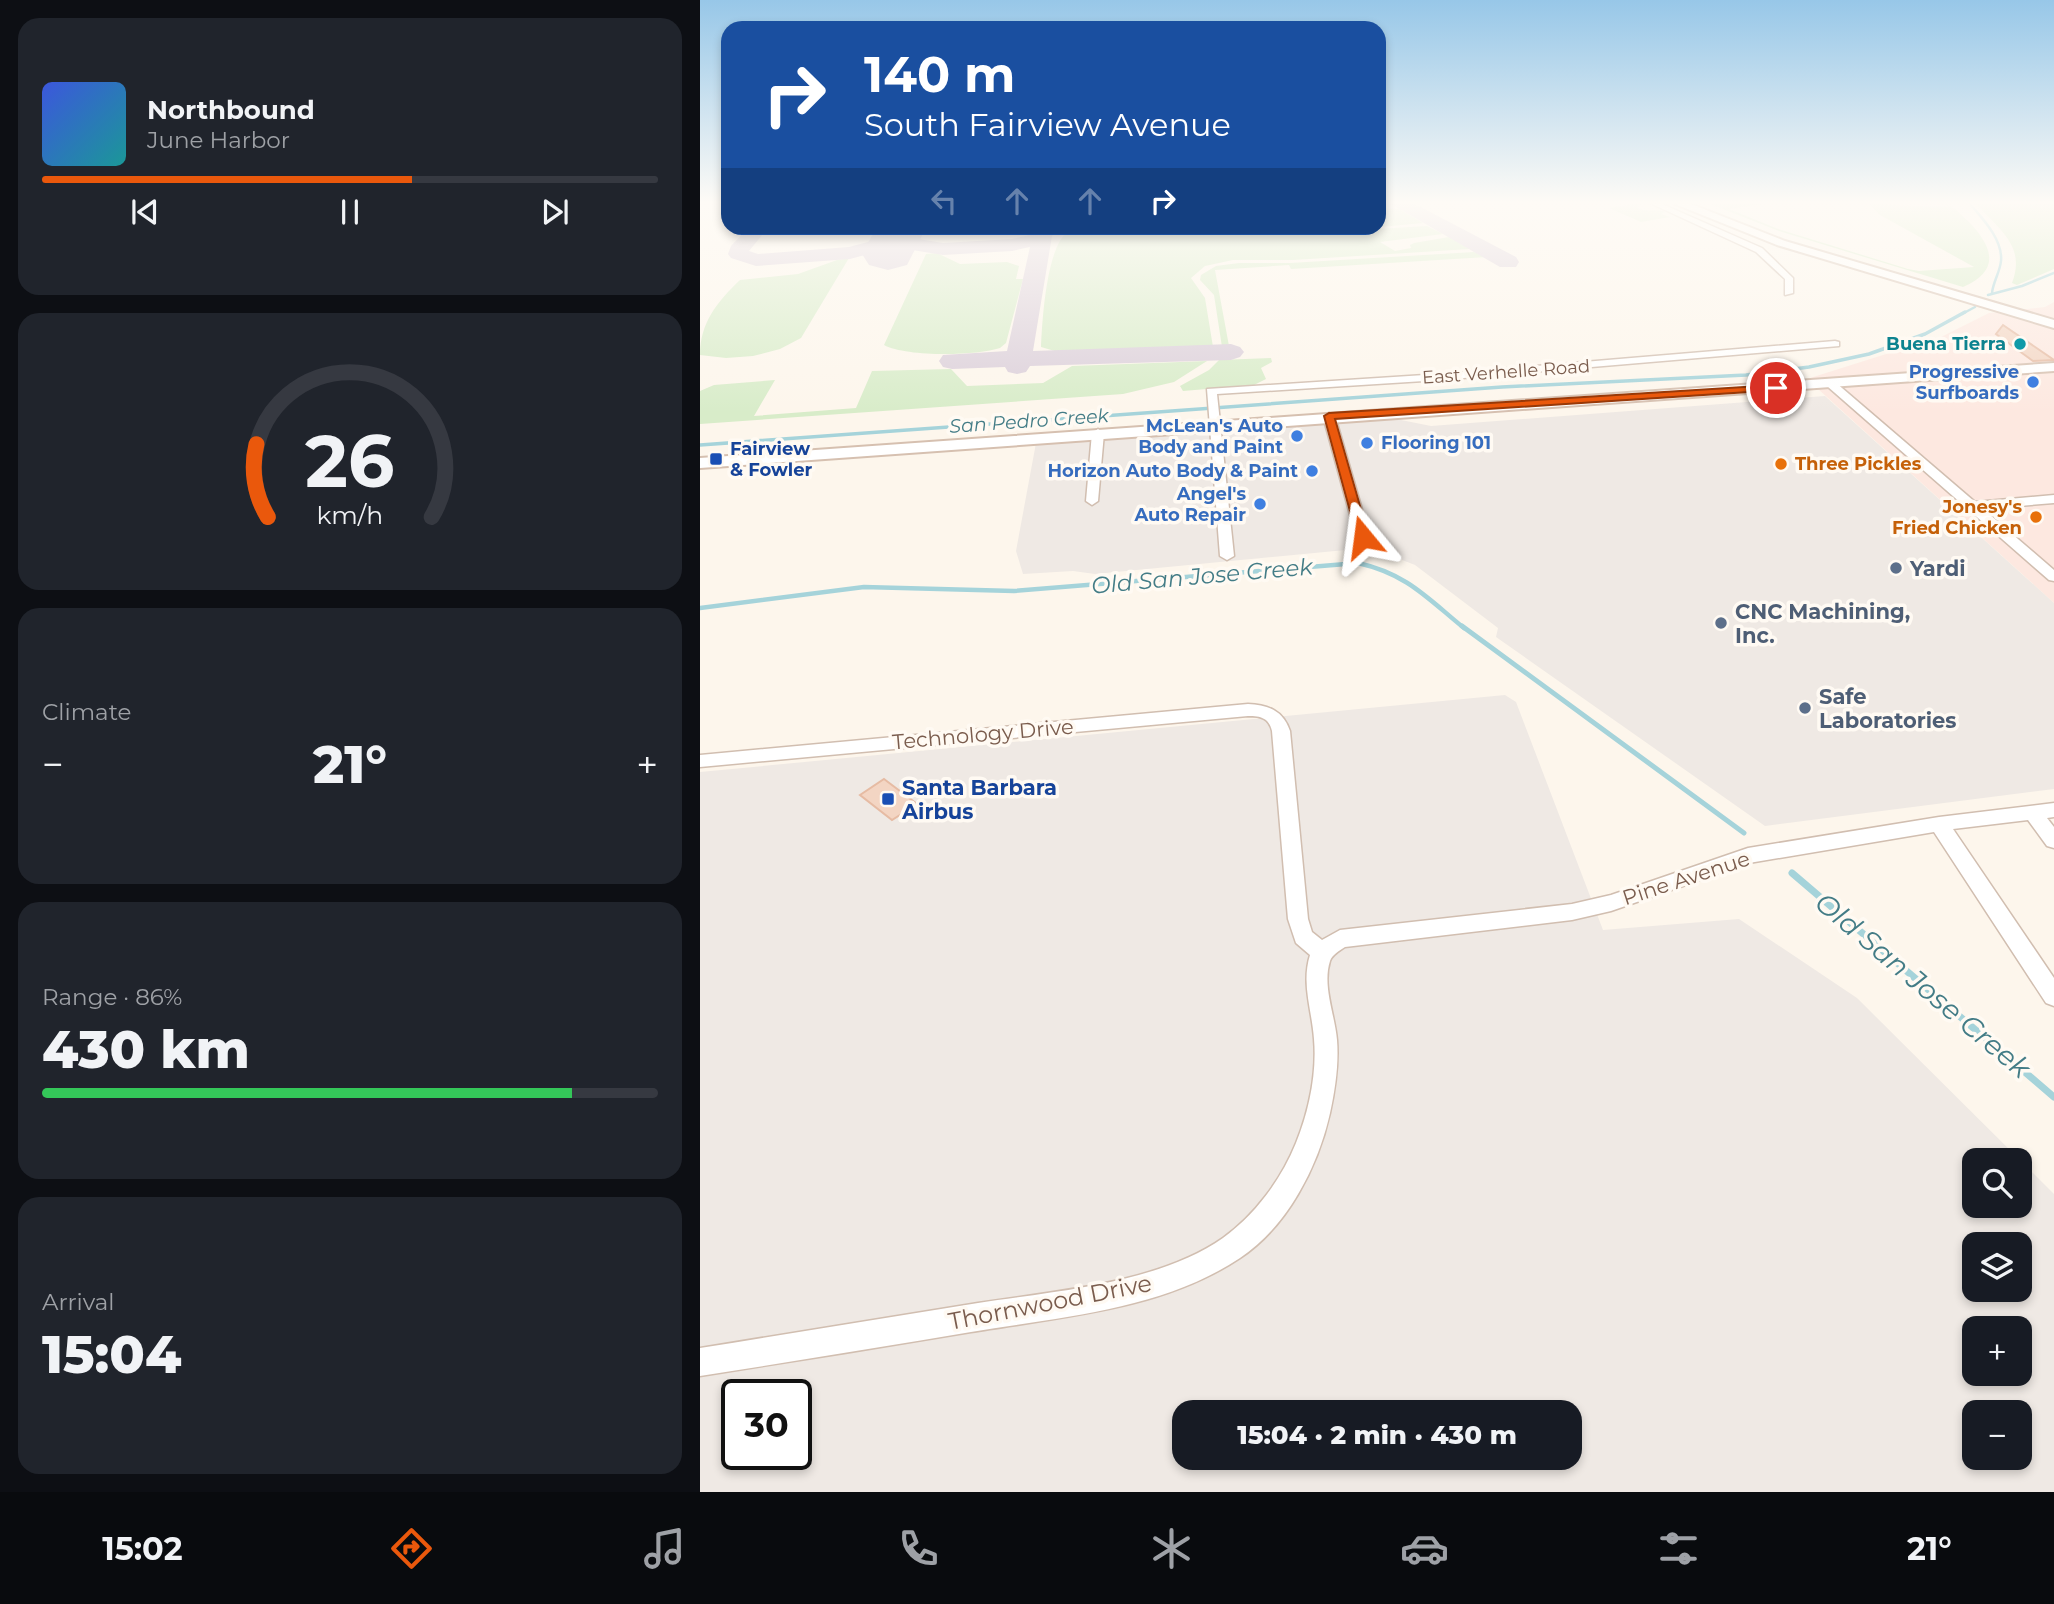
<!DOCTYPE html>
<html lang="en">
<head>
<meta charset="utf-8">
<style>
	:root { --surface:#171b24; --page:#20242c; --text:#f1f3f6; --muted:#9ea1a6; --line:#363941; --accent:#ea580c }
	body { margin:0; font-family:Montserrat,sans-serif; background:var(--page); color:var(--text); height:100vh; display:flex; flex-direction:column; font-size:26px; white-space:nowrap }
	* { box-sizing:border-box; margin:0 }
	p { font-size:23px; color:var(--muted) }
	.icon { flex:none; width:38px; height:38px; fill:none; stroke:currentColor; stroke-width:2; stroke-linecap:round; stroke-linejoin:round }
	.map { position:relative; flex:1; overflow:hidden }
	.sheet { display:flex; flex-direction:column; gap:18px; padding:18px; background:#0d0f14; width:700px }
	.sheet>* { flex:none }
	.top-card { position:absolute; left:21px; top:21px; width:665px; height:214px; border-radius:21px; box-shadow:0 4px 10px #0003; background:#1a4fa0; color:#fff; overflow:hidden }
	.controls { position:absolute; left:1262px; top:1148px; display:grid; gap:14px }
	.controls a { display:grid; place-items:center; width:70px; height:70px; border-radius:14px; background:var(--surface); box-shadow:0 4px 10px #0003; font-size:35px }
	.speed { position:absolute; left:21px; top:1379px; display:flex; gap:14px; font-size:35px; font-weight:700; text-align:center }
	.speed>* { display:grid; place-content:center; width:91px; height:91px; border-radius:50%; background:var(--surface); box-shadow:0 4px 10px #0003; line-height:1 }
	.speed .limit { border:4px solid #111; border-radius:10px; background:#fff; color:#111 }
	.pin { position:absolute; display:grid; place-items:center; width:60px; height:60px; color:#fff; margin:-30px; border:4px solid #fff; border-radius:50%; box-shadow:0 2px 7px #0007 }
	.me { position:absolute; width:77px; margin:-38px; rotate:344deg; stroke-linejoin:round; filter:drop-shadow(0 0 5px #0008) }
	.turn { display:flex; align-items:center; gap:24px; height:147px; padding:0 28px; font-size:32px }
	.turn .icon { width:91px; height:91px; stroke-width:2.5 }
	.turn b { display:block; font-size:49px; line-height:60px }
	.lanes { display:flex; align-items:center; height:66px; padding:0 28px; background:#0003; justify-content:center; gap:35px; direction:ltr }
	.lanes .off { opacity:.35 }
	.big { font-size:52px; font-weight:800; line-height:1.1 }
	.sheet .widget { flex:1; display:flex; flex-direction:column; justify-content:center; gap:10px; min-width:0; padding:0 24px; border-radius:21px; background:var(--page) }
	.sheet .dial { align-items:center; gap:0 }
	.dial svg { height:182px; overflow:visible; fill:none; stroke:var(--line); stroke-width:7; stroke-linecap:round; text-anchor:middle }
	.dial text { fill:var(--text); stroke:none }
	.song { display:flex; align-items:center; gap:21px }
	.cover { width:84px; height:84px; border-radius:10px; background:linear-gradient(135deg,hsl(230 70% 55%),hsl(180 70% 35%)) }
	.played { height:7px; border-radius:4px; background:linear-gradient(90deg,var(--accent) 60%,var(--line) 60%) }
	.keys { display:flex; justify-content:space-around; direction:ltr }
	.heat { display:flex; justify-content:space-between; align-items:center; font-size:38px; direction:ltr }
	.charge { height:10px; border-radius:5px; background:linear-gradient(90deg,#34c759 86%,var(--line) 0) }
	.trip { position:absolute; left:472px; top:1400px; width:410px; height:70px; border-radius:21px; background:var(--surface); box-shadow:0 4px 10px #0003; font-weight:800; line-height:70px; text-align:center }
	.dock { display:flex; height:112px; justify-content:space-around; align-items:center; background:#090b0e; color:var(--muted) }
	.dock .icon { width:49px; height:49px }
	.dock .current { color:var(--accent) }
	.dock b { font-size:32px; color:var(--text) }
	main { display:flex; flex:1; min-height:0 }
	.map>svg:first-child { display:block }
	.commercial { fill:#fde8e0 }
	.industrial { fill:#efe9e4; fill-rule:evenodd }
	.green { fill:#d8ecc9 }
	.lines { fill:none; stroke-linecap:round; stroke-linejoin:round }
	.stream-far4 { stroke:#a5d3da; stroke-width:2.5 }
	.stream-far3 { stroke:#a5d3da; stroke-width:3.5 }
	.stream-far2 { stroke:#a5d3da; stroke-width:4.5 }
	.stream-far1 { stroke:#a5d3da; stroke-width:5 }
	.stream { stroke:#a5d3da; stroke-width:7 }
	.taxiway { fill:#dbcfda; fill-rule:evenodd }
	.runway { fill:#dbcfda; fill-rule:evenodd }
	.building { fill:#f3d5c3; stroke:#e6bba3; stroke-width:2 }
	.street-casing { stroke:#d1beb0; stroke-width:3 }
	.secondary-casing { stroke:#d6c0b0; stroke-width:4 }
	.street { fill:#fff; fill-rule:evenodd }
	.secondary { fill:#fff; fill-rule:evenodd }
	.route { fill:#ea580c; stroke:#983908; stroke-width:2 }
	.culture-dot { fill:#0f9aa8; stroke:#fffaf3; stroke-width:2.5 }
	.shop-dot { fill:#3f7fe0; stroke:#fffaf3; stroke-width:2.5 }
	.transit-dot { fill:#1a4fb4; stroke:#fffaf3; stroke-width:2.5 }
	.food-dot { fill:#e8710a; stroke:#fffaf3; stroke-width:2.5 }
	.service-dot { fill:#5c6f8a; stroke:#fffaf3; stroke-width:2.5 }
	.labels { text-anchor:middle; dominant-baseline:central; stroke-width:7; stroke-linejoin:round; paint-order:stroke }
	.far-culture-label { font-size:18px; font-weight:bold; fill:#0d838f; stroke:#fffaf3; text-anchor:end }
	.far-street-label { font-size:18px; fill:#7a5c4d; stroke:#fffaf3 }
	.far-shop-label { font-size:18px; font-weight:bold; fill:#366cbe; stroke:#fffaf3; text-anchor:end }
	.far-transit-label { font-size:18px; font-weight:bold; fill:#164399; stroke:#fffaf3; text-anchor:start }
	.far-food-label { font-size:18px; font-weight:bold; fill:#c56008; stroke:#fffaf3; text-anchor:start }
	.far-water-label { font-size:19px; font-style:italic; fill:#437c86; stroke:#fffaf3 }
	.service-label { font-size:21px; font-weight:bold; fill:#4e5e75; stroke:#fffaf3; text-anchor:start }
	.street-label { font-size:21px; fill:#7a5c4d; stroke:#fffaf3 }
	.transit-label { font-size:21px; font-weight:bold; fill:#164399; stroke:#fffaf3; text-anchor:start }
	.water-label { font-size:23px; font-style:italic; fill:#437c86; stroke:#fffaf3 }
	.near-street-label { font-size:24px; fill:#7a5c4d; stroke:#fffaf3 }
	.near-water-label { font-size:28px; font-style:italic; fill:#437c86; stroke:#fffaf3 }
</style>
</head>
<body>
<main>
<section class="sheet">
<div class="widget">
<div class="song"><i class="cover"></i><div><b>Northbound</b><p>June Harbor</p></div></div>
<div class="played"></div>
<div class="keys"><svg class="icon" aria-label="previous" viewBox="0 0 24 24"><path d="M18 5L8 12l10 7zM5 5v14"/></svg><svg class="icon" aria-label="pause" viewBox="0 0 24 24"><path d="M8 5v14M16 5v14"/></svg><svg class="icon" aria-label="next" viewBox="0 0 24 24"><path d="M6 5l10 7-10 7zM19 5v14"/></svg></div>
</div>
<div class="widget dial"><svg viewBox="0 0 100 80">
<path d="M14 69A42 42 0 1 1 86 69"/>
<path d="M14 69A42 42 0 0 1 9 37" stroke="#ea580c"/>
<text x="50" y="56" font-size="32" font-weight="700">26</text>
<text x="50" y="72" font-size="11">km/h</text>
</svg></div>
<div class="widget"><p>Climate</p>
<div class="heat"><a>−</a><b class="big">21°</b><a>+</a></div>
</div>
<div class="widget"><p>Range · 86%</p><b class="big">430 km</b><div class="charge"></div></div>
<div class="widget"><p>Arrival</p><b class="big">15:04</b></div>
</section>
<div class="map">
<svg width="1354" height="1492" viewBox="0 0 1354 1492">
	<rect width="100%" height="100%" fill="#fdf6ec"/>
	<path class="commercial" d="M 1354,302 L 1354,603 L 1107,379 L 1243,336 L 1289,313 L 1345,307 Z"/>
	<path class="industrial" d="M 1125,396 L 1354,603 L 1354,789 L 1065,826 L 796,637 L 798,628 L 715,565 L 682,552 L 656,549 L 395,574 L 373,571 L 323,574 L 316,551 L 336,443 L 691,418 L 731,426 Z
		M 805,695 L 816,702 L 903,930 L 1039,919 L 1157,998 L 1354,1194 L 1354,1492 L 0,1492 L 0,772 ZM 1274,1160 L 1320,1160 L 1320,1206 L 1274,1206 ZM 1274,1244 L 1320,1244 L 1320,1290 L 1274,1290 ZM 1274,1328 L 1320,1328 L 1320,1374 L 1274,1374 ZM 37,1395 L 96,1395 L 96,1454 L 37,1454 ZM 485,1412 L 870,1412 L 870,1458 L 485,1458 ZM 1274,1412 L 1320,1412 L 1320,1458 L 1274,1458 Z"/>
	<path class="green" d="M 932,204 L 941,204 L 938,208 C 947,213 956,208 965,212 L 961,214 L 970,217 L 941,222 L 909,208 Z
		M 1010,204 L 1063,204 L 1029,209 L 1078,229 L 1208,269 L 1219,271 L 1274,267 L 1180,215 L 1169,204 L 1248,207 L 1247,205 C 1257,209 1261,215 1269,222 C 1294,248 1300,271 1263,287 L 1079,231 Z
		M 1276,204 L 1354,204 L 1354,269 L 1317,285 L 1312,283 C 1326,246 1300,230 1276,204 Z
		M 679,208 L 699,209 L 723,223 L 680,227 Z
		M 727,226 L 743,234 L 680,242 L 695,251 L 711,248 L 710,245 L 714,243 L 749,237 L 770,249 L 593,260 L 533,260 L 505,266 L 491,278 L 505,298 L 513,347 L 358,352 L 341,347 C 342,325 346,246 368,232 C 375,228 388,228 396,228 L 590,228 L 592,234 Z
		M 774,252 L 787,257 L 591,269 L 589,265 L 515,270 L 529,346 L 522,347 L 514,295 L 500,280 L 501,275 L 516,266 L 539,263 L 590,263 Z
		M 237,253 L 260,264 L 307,262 L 319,266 L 316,279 L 323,279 L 306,343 L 300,348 C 276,356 206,357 184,345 L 226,254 Z
		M 149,258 L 101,338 L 80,349 L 53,356 L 26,358 L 0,355 C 0,323 17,302 40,280 L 98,274 L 137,260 Z
		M 571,358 L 572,362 L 561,368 L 566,379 L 554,385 L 483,391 L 480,386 L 509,370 L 519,360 Z
		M 507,361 L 474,382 L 423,394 L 0,424 L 0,391 L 14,385 L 75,380 L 54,416 L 156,408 L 172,371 L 251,369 L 267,386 L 343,383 L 372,366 Z"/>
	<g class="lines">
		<path class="stream-far4" d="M 1270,204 C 1283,219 1303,240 1301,261 C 1300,272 1293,282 1292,293
			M 1288,295 L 1322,286 L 1354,273
			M 1262,314 L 1275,307"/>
		<path class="stream-far3" d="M 0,445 L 802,387 L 1046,375 L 1109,367 L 1169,354 L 1225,334 L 1265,312"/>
		<path class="stream-far2" d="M 0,608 L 164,587 L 314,591 L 658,563 C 707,574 727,598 764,628"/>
		<path class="stream-far1" d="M 762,626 L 1044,833"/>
		<path class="stream" d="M 1092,873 L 1354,1097"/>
		<path class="taxiway" d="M 691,204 L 715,204 L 816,257 L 819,262 L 816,267 L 800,267 Z
			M 48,228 L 68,228 L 49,251 L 58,254 L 149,247 L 194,235 L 243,243 L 312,239 L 330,235 L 334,228 L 360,228 L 352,236 L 333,351 L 531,344 L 540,347 L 544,352 L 540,357 L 531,360 L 330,366 L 326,372 L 317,374 L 308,372 L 305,367 L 252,369 L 243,367 L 239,361 L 243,355 L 307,351 L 330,247 L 312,251 L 243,255 L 194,247 L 150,259 L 56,266 L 31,258 L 28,254 L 31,246 Z"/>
		<path class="runway" d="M 176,228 L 226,228 L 207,265 L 188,270 L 169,265 L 162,254 Z"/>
	</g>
	<path class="building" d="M 1303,325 L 1354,360 L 1333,361 L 1296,334 Z
		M 184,779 L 217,804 L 192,820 L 160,795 Z"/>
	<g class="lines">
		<g class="street-casing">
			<path id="street" d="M 952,204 L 962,204 L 1062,248 L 1093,278 L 1093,293 L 1085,295 L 1085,279 L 1056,252 Z
				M 1135,341 L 1139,342 L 1139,346 L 740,380 L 517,394 L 534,556 L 527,560 L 520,556 L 507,389 L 740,374 Z
				M 1127,382 L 1135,382 L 1275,502 L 1354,495 L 1354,503 L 1283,509 L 1354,570 L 1354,581 L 1349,580 L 1127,386 Z
				M 629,413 L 635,416 L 670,537 L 668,540 L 658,540 L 656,537 L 623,416 Z
				M 398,429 L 404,433 L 398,501 L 392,505 L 386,501 L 392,433 Z
				M 548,704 C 568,705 583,710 590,731 L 608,919 L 612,932 L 622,940 L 640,930 L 872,904 L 911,895 L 1048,848 L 1239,817 L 1354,803 L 1354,817 L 1347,818 L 1354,827 L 1354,848 L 1347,846 L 1328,820 L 1253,829 L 1354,978 L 1354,1006 L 1346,1003 L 1234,832 L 1049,863 L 911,911 L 872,920 L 645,947 C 639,951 632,955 630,961 C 622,986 635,1015 637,1040 C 639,1064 635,1090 630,1113 C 618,1167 587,1227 540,1258 C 462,1310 361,1317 271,1332 C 181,1347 90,1362 0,1376 L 0,1348 C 93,1333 185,1318 278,1303 C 355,1291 457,1284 523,1238 C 555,1215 581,1180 596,1143 C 609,1111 617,1073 614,1039 C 612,1010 601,984 610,955 L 596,943 L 588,919 L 572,731 C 569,718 561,716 548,716 L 0,767 L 0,755 Z"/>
		</g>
		<g class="secondary-casing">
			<path id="secondary" d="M 975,204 L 991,204 L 1085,241 L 1354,320 L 1354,328 L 1077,245 Z
				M 1354,363 L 1354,371 L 0,468 L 0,458 Z"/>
		</g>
		<use href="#street" class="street"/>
		<use href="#secondary" class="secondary"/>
	</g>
	<linearGradient id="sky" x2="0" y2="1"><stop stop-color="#97c7e8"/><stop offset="0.49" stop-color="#fefbf6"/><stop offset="1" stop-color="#fefbf6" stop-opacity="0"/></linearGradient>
	<rect width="1354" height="413" fill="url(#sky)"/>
	<path class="route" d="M 1076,385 L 1079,386 L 1079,390 L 635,419 L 669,537 L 663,540 L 657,537 L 624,416 L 629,413 Z"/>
	<circle class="culture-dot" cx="1320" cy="344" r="7"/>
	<g class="shop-dot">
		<circle cx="1333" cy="382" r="7"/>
		<circle cx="597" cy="436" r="7"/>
		<circle cx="667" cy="443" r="7"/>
		<circle cx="612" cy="471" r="7"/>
		<circle cx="560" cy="504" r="7"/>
	</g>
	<g class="transit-dot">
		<rect x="9" y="452" width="14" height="14" rx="3.5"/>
		<rect x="181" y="792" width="14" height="14" rx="3.5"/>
	</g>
	<g class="food-dot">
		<circle cx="1081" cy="464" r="7"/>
		<circle cx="1336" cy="517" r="7"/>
	</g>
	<g class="service-dot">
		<circle cx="1196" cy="568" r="7"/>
		<circle cx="1021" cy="623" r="7"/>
		<circle cx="1105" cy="708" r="7"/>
	</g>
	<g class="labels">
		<g class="far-culture-label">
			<text x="1306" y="344">Buena Tierra</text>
		</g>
		<g class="far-street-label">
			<text transform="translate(806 372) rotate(-4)">East Verhelle Road</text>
		</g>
		<g class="far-shop-label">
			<text x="1319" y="372">Progressive<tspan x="1319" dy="21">Surfboards</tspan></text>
			<text x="583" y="426">McLean's Auto<tspan x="583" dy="21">Body and Paint</tspan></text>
			<text x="681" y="443" text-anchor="start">Flooring 101</text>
			<text x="598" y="471">Horizon Auto Body &amp; Paint</text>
			<text x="546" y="494">Angel's<tspan x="546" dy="21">Auto Repair</tspan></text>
		</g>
		<g class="far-transit-label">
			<text x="30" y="449">Fairview<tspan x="30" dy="21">&amp; Fowler</tspan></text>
		</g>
		<g class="far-food-label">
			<text x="1095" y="464">Three Pickles</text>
			<text x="1322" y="507" text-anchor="end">Jonesy's<tspan x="1322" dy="21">Fried Chicken</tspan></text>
		</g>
		<g class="far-water-label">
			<text transform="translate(329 421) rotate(-4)">San Pedro Creek</text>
		</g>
		<g class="service-label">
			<text x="1210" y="568">Yardi</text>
			<text x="1035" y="611">CNC Machining,<tspan x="1035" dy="24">Inc.</tspan></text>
			<text x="1119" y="696">Safe<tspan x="1119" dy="24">Laboratories</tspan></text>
		</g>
		<g class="street-label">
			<text transform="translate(283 734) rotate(-5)">Technology Drive</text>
			<text transform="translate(986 878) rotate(-18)">Pine Avenue</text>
		</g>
		<g class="transit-label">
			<text x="202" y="787">Santa Barbara<tspan x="202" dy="24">Airbus</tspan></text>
		</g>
		<g class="water-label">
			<text transform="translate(502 576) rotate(-5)">Old San Jose Creek</text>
		</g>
		<g class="near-street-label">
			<text transform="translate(350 1302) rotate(-11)">Thornwood Drive</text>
		</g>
		<g class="near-water-label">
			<text transform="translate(1223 985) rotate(40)">Old San Jose Creek</text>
		</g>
	</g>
</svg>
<div class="controls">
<a><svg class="icon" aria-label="search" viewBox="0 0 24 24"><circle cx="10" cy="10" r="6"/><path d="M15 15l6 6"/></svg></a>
<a><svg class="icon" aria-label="layers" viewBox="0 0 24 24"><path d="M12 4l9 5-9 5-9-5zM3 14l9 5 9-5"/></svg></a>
<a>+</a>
<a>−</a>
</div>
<div class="speed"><div class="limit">30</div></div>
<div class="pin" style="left:1076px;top:388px;background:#d93025"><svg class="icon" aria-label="arrive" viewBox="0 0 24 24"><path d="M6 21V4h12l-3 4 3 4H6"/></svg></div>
<svg class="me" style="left:663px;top:537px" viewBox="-20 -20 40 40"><path d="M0-17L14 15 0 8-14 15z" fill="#ea580c" stroke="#fff" stroke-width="4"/></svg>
<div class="trip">15:04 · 2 min · 430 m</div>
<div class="top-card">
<div class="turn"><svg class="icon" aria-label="right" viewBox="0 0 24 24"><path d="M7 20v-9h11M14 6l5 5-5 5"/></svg><div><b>140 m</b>South Fairview Avenue</div></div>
<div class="lanes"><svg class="icon off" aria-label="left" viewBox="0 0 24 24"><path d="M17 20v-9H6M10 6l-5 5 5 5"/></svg><svg class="icon off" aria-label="ahead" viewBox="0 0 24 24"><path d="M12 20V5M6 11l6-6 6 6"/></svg><svg class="icon off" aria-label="ahead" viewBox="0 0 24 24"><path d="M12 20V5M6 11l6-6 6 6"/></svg><svg class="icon" aria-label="right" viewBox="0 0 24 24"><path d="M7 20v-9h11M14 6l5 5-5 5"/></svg></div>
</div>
</div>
</main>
<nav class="dock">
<b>15:02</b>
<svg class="icon current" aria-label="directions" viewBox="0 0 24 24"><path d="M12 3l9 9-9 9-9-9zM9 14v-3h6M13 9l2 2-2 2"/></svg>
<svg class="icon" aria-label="music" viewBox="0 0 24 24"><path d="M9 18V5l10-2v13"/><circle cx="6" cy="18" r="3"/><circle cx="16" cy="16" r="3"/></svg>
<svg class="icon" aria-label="phone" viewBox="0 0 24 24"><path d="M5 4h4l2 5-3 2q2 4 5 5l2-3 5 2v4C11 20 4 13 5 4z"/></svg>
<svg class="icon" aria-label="climate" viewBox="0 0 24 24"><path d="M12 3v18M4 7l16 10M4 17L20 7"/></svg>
<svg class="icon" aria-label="car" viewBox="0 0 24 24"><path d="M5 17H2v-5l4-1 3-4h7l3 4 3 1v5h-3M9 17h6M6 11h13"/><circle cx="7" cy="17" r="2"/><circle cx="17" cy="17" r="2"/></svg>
<svg class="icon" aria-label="filters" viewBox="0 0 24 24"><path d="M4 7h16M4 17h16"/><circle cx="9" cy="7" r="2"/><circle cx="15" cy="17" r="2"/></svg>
<b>21°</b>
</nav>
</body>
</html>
